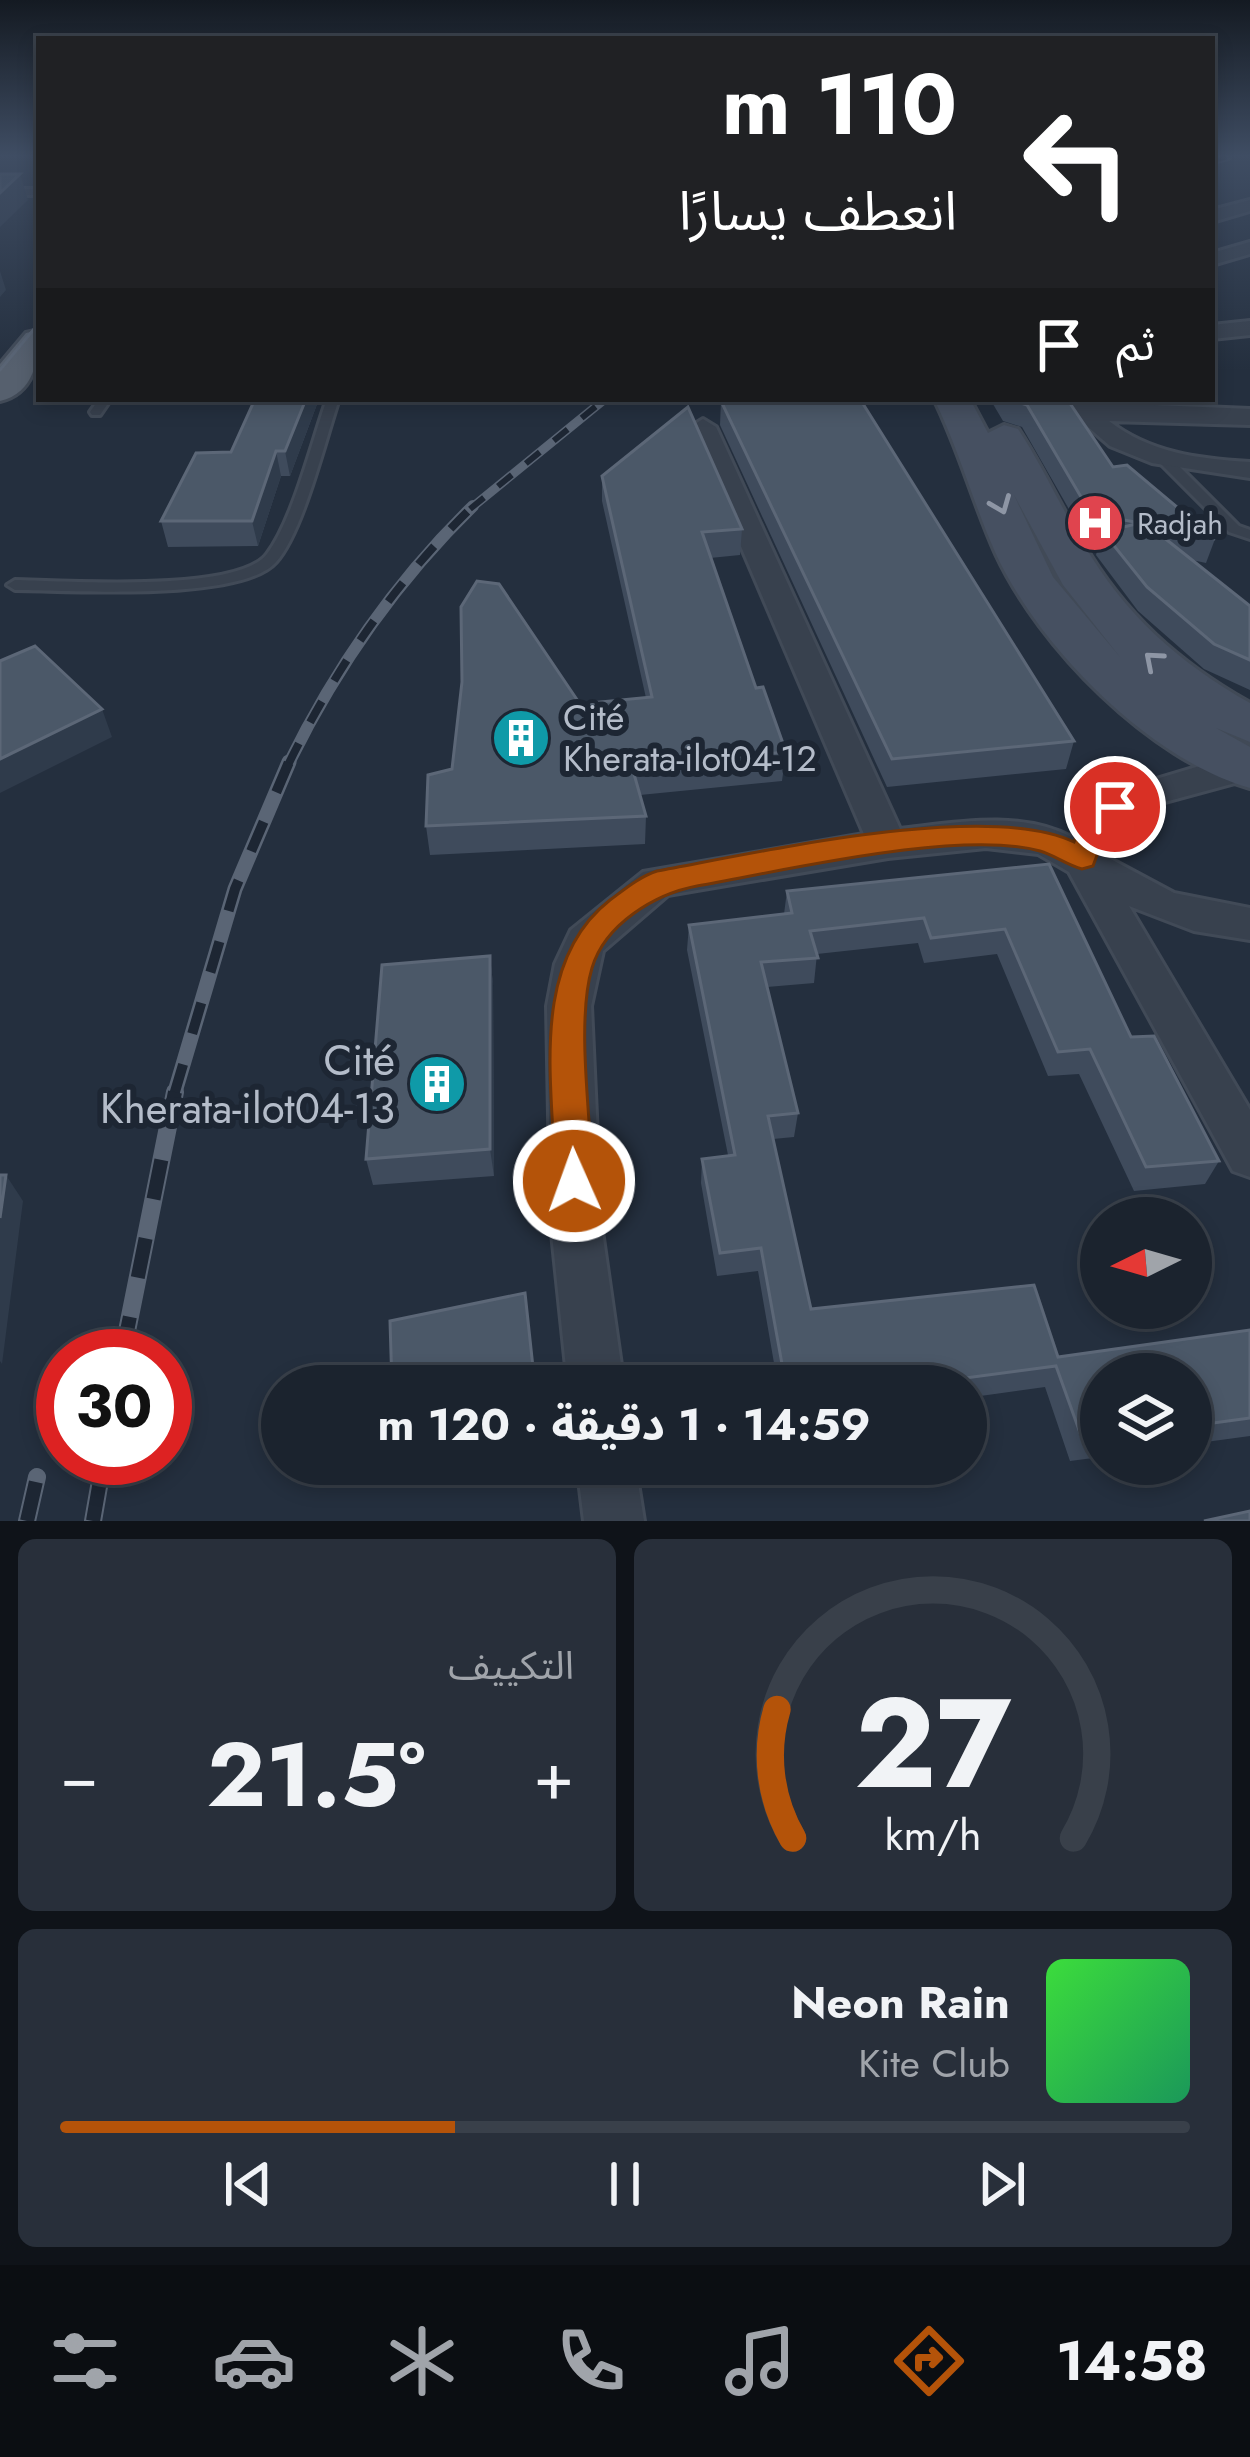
<!DOCTYPE html>
<html lang="ar">
<head>
<meta charset="utf-8">
<style>
	:root { --surface:#1b232e; --page:#282f3a; --text:#f1f3f6; --muted:#a0a4aa; --line:#39404a; --accent:#b45309 }
	body { margin:0; font-family:Jost,"Noto Sans Arabic",sans-serif; background:var(--page); color:var(--text); direction:rtl; height:100vh; display:flex; flex-direction:column; font-size:45px; white-space:nowrap }
	* { box-sizing:border-box; margin:0 }
	p { font-size:39px; color:var(--muted) }
	.icon { flex:none; width:66px; height:66px; fill:none; stroke:currentColor; stroke-width:2; stroke-linecap:round; stroke-linejoin:round }
	.map { position:relative; height:1521px; overflow:hidden; direction:ltr }
	.sheet { display:flex; flex-direction:column; gap:18px; padding:18px; background:#0f1319; flex:1 }
	.sheet>* { flex:none }
	.guide { position:absolute; left:36px; top:36px; width:1179px; height:366px; border-radius:0px; box-shadow:0 6px 18px #0003,0 0 0 3px var(--line); direction:rtl; background:#202124; color:#fff; overflow:hidden }
	.needle { width:78px; rotate:265deg }
	.tools { position:absolute; left:1080px; top:1197px; display:grid; gap:24px }
	.tools a { display:grid; place-items:center; width:132px; height:132px; border-radius:50%; background:var(--surface); box-shadow:0 6px 18px #0003,0 0 0 3px var(--line); font-size:60px }
	.speed { position:absolute; left:36px; top:1329px; display:flex; gap:24px; font-size:60px; font-weight:700; text-align:center }
	.speed>* { display:grid; place-content:center; width:156px; height:156px; border-radius:50%; background:var(--surface); box-shadow:0 6px 18px #0003,0 0 0 3px var(--line); line-height:1 }
	.speed .limit { border:18px solid #d22; background:#fff; color:#111 }
	.pin { position:absolute; display:grid; place-items:center; width:102px; height:102px; color:#fff; margin:-51px; border:6px solid #fff; border-radius:50%; box-shadow:0 3px 12px #0007 }
	.me { position:absolute; width:132px; margin:-66px; rotate:358deg; stroke-linejoin:round; filter:drop-shadow(0 0 9px #0008) }
	.turn { display:flex; align-items:center; gap:42px; height:252px; padding:0 60px; font-size:54px }
	.turn .icon { width:156px; height:156px; stroke-width:2.5 }
	.turn b { display:block; font-size:84px; line-height:102px }
	.then { display:flex; align-items:center; height:114px; padding:0 60px; background:#0003; gap:24px; font-size:45px }
	.big { font-size:90px; font-weight:700; line-height:1.1 }
	.sheet .tile { flex:1; display:flex; flex-direction:column; justify-content:center; gap:18px; min-width:0; padding:0 42px; border-radius:18px; background:var(--page) }
	.sheet .dial { align-items:center; gap:0 }
	.dial svg { height:312px; overflow:visible; fill:none; stroke:var(--line); stroke-width:7; stroke-linecap:round; text-anchor:middle }
	.dial text { fill:var(--text); stroke:none }
	.song { display:flex; align-items:center; gap:36px }
	.cover { width:144px; height:144px; border-radius:18px; background:linear-gradient(135deg,hsl(120 70% 55%),hsl(150 70% 35%)) }
	.played { height:12px; border-radius:6px; background:linear-gradient(90deg,var(--accent) 35%,var(--line) 35%) }
	.keys { display:flex; justify-content:space-around; direction:ltr }
	.heat { display:flex; justify-content:space-between; align-items:center; font-size:66px; direction:ltr }
	.sheet .tiles { flex:1; display:grid; gap:18px; grid-template-columns:1fr 1fr }
	.tile:last-child { grid-column:span 2 }
	.trip { position:absolute; left:261px; top:1365px; width:726px; height:120px; border-radius:60px; background:var(--surface); box-shadow:0 6px 18px #0003,0 0 0 3px var(--line); font-weight:700; line-height:120px; text-align:center; direction:rtl }
	.dock { display:flex; height:192px; justify-content:space-around; align-items:center; background:#0b0e12; color:var(--muted) }
	.dock .icon { width:84px; height:84px }
	.dock .selected { color:var(--accent) }
	.dock b { font-size:54px; color:var(--text) }
	.map>svg:first-child { display:block }
	.lines { fill:none; stroke-linecap:round; stroke-linejoin:round }
	.service-casing { stroke:#414a57; stroke-width:6 }
	.minor-casing { stroke:#414a57; stroke-width:6 }
	.secondary-casing { stroke:#414a57; stroke-width:6 }
	.primary-casing { stroke:#414a57; stroke-width:6 }
	.service { fill:#38414e; fill-rule:evenodd }
	.minor { fill:#38414e; fill-rule:evenodd }
	.secondary { fill:#465061; fill-rule:evenodd }
	.primary { fill:#56606e; fill-rule:evenodd }
	.tram { stroke:#5a6575; stroke-width:3 }
	.rail-far4-casing { stroke:#5a6575; stroke-width:8 }
	.rail-far3-casing { stroke:#5a6575; stroke-width:9 }
	.rail-far2-casing { stroke:#5a6575; stroke-width:12 }
	.rail-far1-casing { stroke:#5a6575; stroke-width:15 }
	.rail-casing { stroke:#5a6575; stroke-width:18 }
	.rail-far4 { stroke:#1d2633; stroke-width:4.5; stroke-dasharray:15; stroke-linecap:butt }
	.rail-far3 { stroke:#1d2633; stroke-width:6; stroke-dasharray:18; stroke-linecap:butt }
	.rail-far2 { stroke:#1d2633; stroke-width:8; stroke-dasharray:24; stroke-linecap:butt }
	.rail-far1 { stroke:#1d2633; stroke-width:10; stroke-dasharray:32; stroke-linecap:butt }
	.rail { stroke:#1d2633; stroke-width:14; stroke-dasharray:40; stroke-linecap:butt }
	.wall { fill:#3f4b5c }
	.shaded-wall { fill:#2f3b4b }
	.building { fill:#4b5868; stroke:#5c6777; stroke-width:3 }
	.oneway { stroke:#8e96a5 }
	.route { fill:#b45309; stroke:#753606; stroke-width:3 }
	.labels { text-anchor:middle; dominant-baseline:central; stroke-width:12; stroke-linejoin:round; paint-order:stroke }
	.far-poi-label { font-size:30px; fill:#b4bcc9; stroke:#1d2633; text-anchor:start }
	.poi-label { font-size:36px; fill:#b4bcc9; stroke:#1d2633; text-anchor:start }
	.near-poi-label { font-size:42px; fill:#b4bcc9; stroke:#1d2633; text-anchor:end }
</style>
</head>
<body>
<div class="map">
<svg width="1250" height="1521" viewBox="0 0 1250 1521">
	<rect width="100%" height="100%" fill="#242f3e"/>
	<g class="lines">
		<g class="service-casing">
			<path id="service" d="M 0,189 L 39,189 L 39,195 L 0,195 Z
				M 99,399 L 111,399 L 100,415 L 92,415 L 90,412 Z
				M 327,399 L 339,399 C 325,440 303,532 276,562 C 241,602 70,590 15,590 L 7,585 L 15,580 C 65,581 238,593 267,554 C 293,520 312,441 327,399 Z
				M 1160,451 L 1165,452 L 1239,526 L 1250,530 L 1250,539 L 1229,532 L 1155,458 L 1155,452 Z"/>
		</g>
		<g class="minor-casing">
			<path id="minor" d="M 1250,200 L 1250,211 L 1212,222 L 1212,210 Z
				M 1250,242 L 1250,254 L 1212,265 L 1212,253 Z
				M 1250,321 L 1250,335 L 1212,339 L 1212,325 Z
				M 1010,399 L 1250,409 L 1250,425 L 1109,421 C 1150,453 1199,459 1250,462 L 1250,478 L 1152,463 L 1110,446 L 1079,419 L 1013,404 Z
				M 703,419 L 716,427 L 900,829 C 954,823 1020,810 1071,837 L 1084,808 L 1136,785 L 1250,751 L 1250,779 L 1161,803 L 1113,825 L 1103,855 L 1174,893 L 1250,908 L 1250,940 L 1194,931 L 1129,906 L 1250,1110 L 1250,1177 L 1233,1171 L 1069,872 L 1038,854 L 986,848 L 888,858 L 697,890 L 668,895 L 603,951 L 591,1006 L 601,1224 L 624,1386 L 568,1386 L 551,1224 L 547,1006 L 555,964 L 571,930 L 643,872 L 864,834 L 690,427 Z
				M 577,1464 L 635,1464 L 644,1521 L 584,1521 Z"/>
		</g>
		<g class="secondary-casing">
			<path id="secondary" d="M 934,399 L 970,399 L 988,433 L 1004,425 L 1018,429 C 1042,465 1060,506 1083,543 C 1124,614 1179,663 1250,703 L 1250,742 L 1216,728 L 1250,747 L 1250,788 C 1150,760 1039,647 996,554 C 973,503 959,449 934,399 ZM 1014,495 L 1063,585 L 1120,657 L 1053,577 Z"/>
		</g>
		<g class="primary-casing">
			<path id="primary" d="M 39,330 C 39,360 34,393 0,401 L 0,364 L 26,333 Z"/>
		</g>
		<use href="#service" class="service"/>
		<use href="#minor" class="minor"/>
		<use href="#secondary" class="secondary"/>
		<use href="#primary" class="primary"/>
		<path class="tram" d="M 0,370 L 39,323"/>
		<g class="rail-far4-casing">
			<path id="rail-far4" d="M 1212,161 L 1228,157"/>
		</g>
		<g class="rail-far3-casing">
			<path id="rail-far3" d="M 470,509 L 605,399"/>
		</g>
		<g class="rail-far2-casing">
			<path id="rail-far2" d="M 288,765 C 336,667 395,582 473,506"/>
		</g>
		<g class="rail-far1-casing">
			<path id="rail-far1" d="M 174,1095 L 235,889 L 289,762"/>
		</g>
		<g class="rail-casing">
			<path id="rail" d="M 122,1356 L 175,1092
				M 27,1521 L 37,1477
				M 93,1521 L 104,1458"/>
		</g>
		<use href="#rail-far4" class="rail-far4"/>
		<use href="#rail-far3" class="rail-far3"/>
		<use href="#rail-far2" class="rail-far2"/>
		<use href="#rail-far1" class="rail-far1"/>
		<use href="#rail" class="rail"/>
	</g>
	<path class="wall" d="M 319,399 L 290,476 L 281,476 L 258,546 L 168,547 L 161,521 L 231,452 Z
		M 727,399 L 860,399 L 1074,741 L 1066,769 L 887,787 L 720,425 L 721,401 Z
		M 990,399 L 1067,399 L 1113,467 L 1215,539 L 1206,563 L 1192,560 L 1250,606 L 1250,690 L 1204,669 L 1138,611 L 1096,555 L 1100,540 L 1091,538 L 1078,525 L 1022,427 L 1003,421 Z
		M 602,476 L 742,529 L 740,555 L 710,558 L 756,688 L 786,752 L 782,781 L 640,795 L 646,816 L 645,844 L 430,855 L 426,826 L 452,769 L 580,704 L 646,698 L 602,501 Z
		M 1049,864 L 1131,1037 L 1219,1161 L 1205,1184 L 1134,1191 L 1079,1074 L 1048,1076 L 997,954 L 924,963 L 918,943 L 817,954 L 814,983 L 767,987 L 798,1113 L 794,1137 L 773,1139 L 811,1309 L 1058,1357 L 1250,1330 L 1250,1436 L 1191,1444 L 1191,1374 L 1101,1374 L 1101,1457 L 1070,1461 L 1045,1387 L 966,1398 L 966,1386 L 778,1386 L 758,1271 L 717,1276 L 701,1183 L 702,1159 L 728,1155 L 687,950 L 689,925 L 784,914 L 787,891 Z
		M 490,956 L 493,984 L 494,1176 L 373,1185 L 366,1159 Z"/>
	<path class="shaded-wall" d="M 20,174 L 28,200 L 0,227 L 0,193 Z
		M 0,271 L 6,290 L 0,297 Z
		M 306,399 L 319,399 L 290,476 L 285,451 Z
		M 276,451 L 281,476 L 258,546 L 252,521 Z
		M 102,709 L 112,737 L 0,793 L 0,759 Z
		M 490,956 L 493,984 L 494,1176 L 490,1149 Z
		M 6,1175 L 23,1201 L 2,1364 L 0,1361 L 0,1218 Z"/>
	<path class="building" d="M 0,174 L 20,174 L 0,193 Z
		M 255,399 L 306,399 L 285,451 L 276,451 L 252,521 L 161,521 L 196,453 L 231,452 Z
		M 729,399 L 860,399 L 1074,741 L 892,759 L 721,401 Z
		M 1008,399 L 1067,399 L 1113,467 L 1127,465 L 1215,539 L 1148,525 L 1250,606 L 1250,660 L 1214,644 L 1147,587 L 1103,532 L 1140,523 L 1098,515 L 1084,502 L 1027,405 Z
		M 688,407 L 742,529 L 702,532 L 756,688 L 763,687 L 786,752 L 632,767 L 646,816 L 426,826 L 428,775 L 452,769 L 462,682 L 461,607 L 477,581 L 499,584 L 580,704 L 652,697 L 602,476 Z
		M 35,646 L 102,709 L 0,759 L 0,661 Z
		M 1049,864 L 1131,1037 L 1154,1036 L 1219,1161 L 1146,1167 L 1090,1049 L 1058,1052 L 1005,929 L 931,938 L 924,918 L 810,931 L 818,958 L 761,962 L 798,1113 L 768,1116 L 811,1309 L 1034,1285 L 1058,1357 L 1250,1330 L 1250,1418 L 1191,1426 L 1191,1374 L 1101,1374 L 1101,1438 L 1083,1441 L 1056,1366 L 905,1386 L 786,1386 L 761,1248 L 720,1253 L 702,1159 L 735,1155 L 689,925 L 792,913 L 787,891 Z
		M 490,956 L 490,1149 L 366,1159 L 382,965 Z
		M 0,1175 L 6,1175 L 0,1218 Z
		M 525,1293 L 535,1386 L 392,1386 L 390,1321 Z
		M 1250,1511 L 1250,1521 L 1204,1521 Z"/>
	<defs><path id="oneway-chevron" d="M-2-3.5L2.5 0L-2 3.5" fill="none" stroke-width="1.6" stroke-linecap="round" stroke-linejoin="round" transform="scale(3)"/></defs>
	<g class="oneway">
		<use href="#oneway-chevron" transform="translate(1001 505) rotate(68)"/>
		<use href="#oneway-chevron" transform="translate(1153 660) rotate(-139)"/>
	</g>
	<linearGradient id="sky" x2="0" y2="1"><stop stop-color="#141a22"/><stop offset="0.42" stop-color="#3f4d63"/><stop offset="1" stop-color="#3f4d63" stop-opacity="0"/></linearGradient>
	<rect width="1250" height="370" fill="url(#sky)"/>
	<path class="route" d="M 1115,797 L 1130,807 L 1109,823 L 1093,866 L 1082,869 C 1067,865 1054,855 1040,851 C 959,829 783,871 697,886 C 655,894 605,924 592,968 C 576,1021 591,1123 593,1181 L 587,1193 L 574,1198 L 561,1193 L 555,1181 C 554,1088 527,965 610,900 C 625,889 639,877 657,871 C 756,853 987,800 1074,842 L 1086,810 Z"/>
	<defs>
		<g id="hospital-disc" transform="scale(3)"><circle r="9.5" fill="#e0444e" stroke="#1d2633"/><path d="M-5-5h3v3.5h4V-5h3V5h-3V1.5h-4V5h-3Z" fill="#fff"/></g>
		<g id="building-disc" transform="scale(3)"><circle r="9.5" fill="#0f9aa8" stroke="#1d2633"/><path d="M-4-6H4V6H1V3H-1V6H-4ZM-2.5-4.3h1.7v1.8h-1.7ZM.8-4.3h1.7v1.8H.8ZM-2.5-1h1.7V.8h-1.7ZM.8-1h1.7V.8H.8Z" fill="#fff"/></g>
	</defs>
	<g fill-rule="evenodd">
		<use href="#hospital-disc" x="1095" y="523"/>
		<use href="#building-disc" x="521" y="738"/>
		<use href="#building-disc" x="437" y="1084"/>
	</g>
	<g class="labels">
		<g class="far-poi-label">
			<text x="1137" y="523">Radjah</text>
		</g>
		<g class="poi-label">
			<text x="563" y="717">Cité<tspan x="563" dy="41">Kherata-ilot04-12</tspan></text>
		</g>
		<g class="near-poi-label">
			<text x="395" y="1060">Cité<tspan x="395" dy="48">Kherata-ilot04-13</tspan></text>
		</g>
	</g>
</svg>
<div class="tools">
<a><svg class="needle" viewBox="-14 -14 28 28"><path d="M0-13l5 13h-10z" fill="#e53935"/><path d="M0 13l5-13h-10z" fill="#a0a4aa"/></svg></a>
<a><svg class="icon" aria-label="layers" viewBox="0 0 24 24"><path d="M12 4l9 5-9 5-9-5zM3 14l9 5 9-5"/></svg></a>
</div>
<div class="speed"><div class="limit">30</div></div>
<div class="pin" style="left:1115px;top:807px;background:#d93025"><svg class="icon" aria-label="arrive" viewBox="0 0 24 24"><path d="M6 21V4h12l-3 4 3 4H6"/></svg></div>
<svg class="me" style="left:574px;top:1181px" viewBox="-20 -20 40 40"><circle r="17" fill="#b45309" stroke="#fff" stroke-width="3"/><path d="M0-11L8 9 0 5-8 9z" fill="#fff"/></svg>
<div class="trip">14:59 · 1 دقيقة · 120 m</div>
<div class="guide">
<div class="turn"><svg class="icon" aria-label="left" viewBox="0 0 24 24"><path d="M17 20v-9H6M10 6l-5 5 5 5"/></svg><div><b>110 m</b>انعطف يسارًا</div></div>
<div class="then">ثم<svg class="icon" aria-label="arrive" viewBox="0 0 24 24"><path d="M6 21V4h12l-3 4 3 4H6"/></svg></div>
</div>
</div>
<section class="sheet">
<div class="tiles">
<div class="tile dial"><svg viewBox="0 0 100 80">
<path d="M14 69A42 42 0 1 1 86 69"/>
<path d="M14 69A42 42 0 0 1 10 36" stroke="#b45309"/>
<text x="50" y="56" font-size="32" font-weight="700">27</text>
<text x="50" y="72" font-size="11">km/h</text>
</svg></div>
<div class="tile"><p>التكييف</p>
<div class="heat"><a>−</a><b class="big">21.5°</b><a>+</a></div>
</div>
<div class="tile">
<div class="song"><i class="cover"></i><div><b>Neon Rain</b><p>Kite Club</p></div></div>
<div class="played"></div>
<div class="keys"><svg class="icon" aria-label="previous" viewBox="0 0 24 24"><path d="M18 5L8 12l10 7zM5 5v14"/></svg><svg class="icon" aria-label="pause" viewBox="0 0 24 24"><path d="M8 5v14M16 5v14"/></svg><svg class="icon" aria-label="next" viewBox="0 0 24 24"><path d="M6 5l10 7-10 7zM19 5v14"/></svg></div>
</div>
</div>
</section>
<nav class="dock">
<b>14:58</b>
<svg class="icon selected" aria-label="directions" viewBox="0 0 24 24"><path d="M12 3l9 9-9 9-9-9zM9 14v-3h6M13 9l2 2-2 2"/></svg>
<svg class="icon" aria-label="music" viewBox="0 0 24 24"><path d="M9 18V5l10-2v13"/><circle cx="6" cy="18" r="3"/><circle cx="16" cy="16" r="3"/></svg>
<svg class="icon" aria-label="phone" viewBox="0 0 24 24"><path d="M5 4h4l2 5-3 2q2 4 5 5l2-3 5 2v4C11 20 4 13 5 4z"/></svg>
<svg class="icon" aria-label="climate" viewBox="0 0 24 24"><path d="M12 3v18M4 7l16 10M4 17L20 7"/></svg>
<svg class="icon" aria-label="car" viewBox="0 0 24 24"><path d="M5 17H2v-5l4-1 3-4h7l3 4 3 1v5h-3M9 17h6M6 11h13"/><circle cx="7" cy="17" r="2"/><circle cx="17" cy="17" r="2"/></svg>
<svg class="icon" aria-label="filters" viewBox="0 0 24 24"><path d="M4 7h16M4 17h16"/><circle cx="9" cy="7" r="2"/><circle cx="15" cy="17" r="2"/></svg>
</nav>
</body>
</html>
